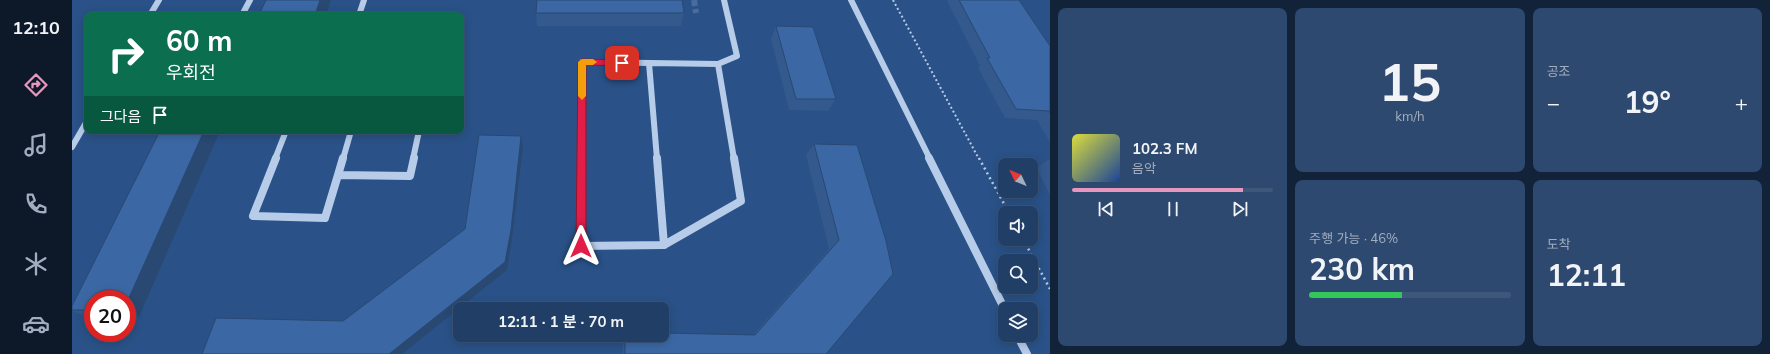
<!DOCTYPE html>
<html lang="ko">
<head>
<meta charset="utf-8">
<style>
	:root { --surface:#203e66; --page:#2d496f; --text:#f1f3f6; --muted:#a2aebf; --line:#3d577a; --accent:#e797bd }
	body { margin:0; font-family:Mulish,"Noto Sans KR",sans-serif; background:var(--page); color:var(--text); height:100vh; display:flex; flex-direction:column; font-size:15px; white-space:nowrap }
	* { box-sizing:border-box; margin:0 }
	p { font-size:13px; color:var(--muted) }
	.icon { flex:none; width:22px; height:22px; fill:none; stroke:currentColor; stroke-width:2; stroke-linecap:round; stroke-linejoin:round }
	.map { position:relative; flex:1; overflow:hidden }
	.sheet { display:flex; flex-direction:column; gap:8px; padding:8px; background:#122238; width:720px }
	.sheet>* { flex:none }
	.hud { position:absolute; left:12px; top:12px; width:380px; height:122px; border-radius:8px; box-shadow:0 2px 10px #0003,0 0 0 1px var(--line); background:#0b6e4f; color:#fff; overflow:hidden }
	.needle { width:26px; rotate:313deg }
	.fabs { position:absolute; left:926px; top:158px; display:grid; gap:8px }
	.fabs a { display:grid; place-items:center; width:40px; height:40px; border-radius:8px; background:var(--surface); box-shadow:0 2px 10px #0003,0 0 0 1px var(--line); font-size:20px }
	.speed { position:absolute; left:12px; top:290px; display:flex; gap:8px; font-size:20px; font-weight:700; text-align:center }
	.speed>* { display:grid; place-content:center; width:52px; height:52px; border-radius:50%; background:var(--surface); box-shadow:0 2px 10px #0003,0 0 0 1px var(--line); line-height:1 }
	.speed .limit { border:6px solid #d22; background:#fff; color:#111 }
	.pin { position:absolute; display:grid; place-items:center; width:34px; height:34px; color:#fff; margin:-17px; border-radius:8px; box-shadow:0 2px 6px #0006 }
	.me { position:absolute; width:44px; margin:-22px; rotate:0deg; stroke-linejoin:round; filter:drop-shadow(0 0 3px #0008) }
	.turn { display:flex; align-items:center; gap:14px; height:84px; padding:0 16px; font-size:18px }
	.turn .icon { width:52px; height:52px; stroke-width:2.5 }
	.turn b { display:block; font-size:28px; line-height:34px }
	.then { display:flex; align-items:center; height:38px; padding:0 16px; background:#0003; gap:8px; font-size:15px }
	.big { font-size:30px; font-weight:700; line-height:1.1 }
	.sheet .tile { flex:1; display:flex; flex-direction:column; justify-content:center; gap:6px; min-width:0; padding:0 14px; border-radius:8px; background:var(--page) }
	.sheet .dial { align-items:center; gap:0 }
	.dial b { font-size:52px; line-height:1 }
	.song { display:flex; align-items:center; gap:12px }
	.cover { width:48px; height:48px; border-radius:6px; background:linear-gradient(135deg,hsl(60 70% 55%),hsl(220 70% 35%)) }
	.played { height:4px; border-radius:2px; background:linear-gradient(90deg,var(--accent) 85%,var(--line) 85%) }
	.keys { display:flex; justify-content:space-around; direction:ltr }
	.heat { display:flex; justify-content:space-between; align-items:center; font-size:22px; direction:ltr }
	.charge { height:6px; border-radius:3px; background:linear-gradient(90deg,#34c759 46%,var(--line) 0) }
	.sheet .tiles { flex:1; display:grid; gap:8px; grid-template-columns:repeat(3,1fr) }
	.tile:first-child { grid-row:span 2 }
	.trip { position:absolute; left:381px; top:302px; width:216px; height:40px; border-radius:8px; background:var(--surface); box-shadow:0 2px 10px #0003,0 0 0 1px var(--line); font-weight:700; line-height:40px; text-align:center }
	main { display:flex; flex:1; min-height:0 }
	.menu { display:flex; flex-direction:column; width:72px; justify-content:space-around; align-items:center; background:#0d1929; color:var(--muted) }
	.menu .icon { width:28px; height:28px }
	.menu .selected { color:var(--accent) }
	.menu b { font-size:18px; color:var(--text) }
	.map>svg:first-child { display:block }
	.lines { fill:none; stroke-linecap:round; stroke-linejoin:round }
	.minor-tunnel { stroke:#4a6c9a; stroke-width:6; stroke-dasharray:6 3; stroke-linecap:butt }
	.path-far1 { stroke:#b7cce8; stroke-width:2; stroke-dasharray:2 2.5; stroke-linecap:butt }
	.path { stroke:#b7cce8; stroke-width:2.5; stroke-dasharray:2 3.5; stroke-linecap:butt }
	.minor-far1 { stroke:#b7cce8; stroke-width:6 }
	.minor { stroke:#b7cce8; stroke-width:8 }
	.wall { fill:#33598d }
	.shaded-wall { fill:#294973 }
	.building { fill:#3b68a4; stroke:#294973 }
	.route { fill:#e11d48; stroke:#92132f }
	.slow { fill:#f59e0b }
</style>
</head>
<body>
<main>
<nav class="menu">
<b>12:10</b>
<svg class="icon selected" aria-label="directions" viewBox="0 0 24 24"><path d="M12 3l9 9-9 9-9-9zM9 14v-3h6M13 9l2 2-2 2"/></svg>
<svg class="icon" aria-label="music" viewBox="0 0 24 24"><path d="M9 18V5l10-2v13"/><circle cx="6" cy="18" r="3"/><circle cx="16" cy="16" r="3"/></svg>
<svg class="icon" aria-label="phone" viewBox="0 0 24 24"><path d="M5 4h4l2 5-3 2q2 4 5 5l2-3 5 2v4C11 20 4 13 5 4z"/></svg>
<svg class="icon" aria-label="climate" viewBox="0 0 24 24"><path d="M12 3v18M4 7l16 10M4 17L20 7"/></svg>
<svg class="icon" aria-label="car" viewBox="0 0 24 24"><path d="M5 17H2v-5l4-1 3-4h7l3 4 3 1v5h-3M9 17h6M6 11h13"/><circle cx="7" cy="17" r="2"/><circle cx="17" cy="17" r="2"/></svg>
</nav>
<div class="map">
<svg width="978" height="354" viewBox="0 0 978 354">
	<rect width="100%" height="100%" fill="#2a5288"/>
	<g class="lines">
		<path class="minor-tunnel" d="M 622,0 L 624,13"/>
		<path class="path-far1" d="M 821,0 L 907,159"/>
		<path class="path" d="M 907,158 L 937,213
			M 951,239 L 978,289"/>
		<path class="minor-far1" d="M 779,0 L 858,159
			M 78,15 L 87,0
			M 170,15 L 178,0
			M 287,15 L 292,0
			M 577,63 L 585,159
			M 646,64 L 662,159
			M 646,64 L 665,56 L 652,0
			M 0,147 L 15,121
			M 203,159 L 214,131
			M 271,159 L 279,131
			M 341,159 L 347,131
			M 509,159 L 510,62 L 646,64"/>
		<path class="minor" d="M 204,158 L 181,216 L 253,218 L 266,175 L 338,176 L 342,158
			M 509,158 L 509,246 L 592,245 L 669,201 L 662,158
			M 585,158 L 592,245
			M 857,158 L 933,310
			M 266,175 L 271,158
			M 945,335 L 955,354"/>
	</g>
	<path class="wall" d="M 876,0 L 947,0 L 978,46 L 978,142 L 965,120 L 933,118 L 906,68 L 908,66 L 875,1 Z
		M 464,13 L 612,13 L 609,26 L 465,26 Z
		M 704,26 L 764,99 L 756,111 L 717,110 L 699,39 Z
		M 88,131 L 67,317 L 55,317 L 55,299 L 21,299 L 21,317 L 16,317 L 0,311 L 0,306 Z
		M 742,144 L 785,145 L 754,354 L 551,354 L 550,338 L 552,335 L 681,335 L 757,249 L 734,155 Z
		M 976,160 L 978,160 L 978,195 L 964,168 Z"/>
	<path class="shaded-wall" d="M 248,0 L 259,0 L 254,15 L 243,15 Z
		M 132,131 L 148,131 L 67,317 L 55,312 L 55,302 Z
		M 449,136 L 451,147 L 440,239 L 435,270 L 330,354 L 317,354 Z"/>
	<path class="building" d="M 194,0 L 248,0 L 243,15 L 187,15 Z
		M 465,0 L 610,0 L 612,13 L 464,13 Z
		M 887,0 L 947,0 L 978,46 L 978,113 L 977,111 L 944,109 L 915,58 L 918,58 Z
		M 704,26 L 741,27 L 764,99 L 724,99 Z
		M 88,131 L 132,131 L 55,302 L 55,299 L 21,299 L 21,310 L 0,310 L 0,306 Z
		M 407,135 L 449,136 L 439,230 L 433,262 L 317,354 L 130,354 L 144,318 L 271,321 L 393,229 Z
		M 742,144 L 785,145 L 814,241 L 821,274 L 754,354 L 553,354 L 553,335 L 590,335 L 590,333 L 683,335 L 767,240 Z"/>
	<path class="route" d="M 510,59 L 550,60 L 554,63 L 550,66 L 514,65 L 514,246 L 512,249 L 509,251 L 505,249 L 504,246 L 506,62 Z"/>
	<path class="slow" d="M 510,59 L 521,59 L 525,62 L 521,65 L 514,65 L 514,96 L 510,100 L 506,96 L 506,62 Z"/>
</svg>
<div class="fabs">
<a><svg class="needle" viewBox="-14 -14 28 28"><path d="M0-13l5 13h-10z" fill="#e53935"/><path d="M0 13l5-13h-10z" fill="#a2aebf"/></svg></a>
<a><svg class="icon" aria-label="sound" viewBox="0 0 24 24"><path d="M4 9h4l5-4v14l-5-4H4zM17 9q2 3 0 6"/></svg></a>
<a><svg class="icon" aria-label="search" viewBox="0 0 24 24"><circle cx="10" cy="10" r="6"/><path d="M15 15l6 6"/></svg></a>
<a><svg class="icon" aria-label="layers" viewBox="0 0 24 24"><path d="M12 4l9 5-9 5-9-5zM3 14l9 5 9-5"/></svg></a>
</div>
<div class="speed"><div class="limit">20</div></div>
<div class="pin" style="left:550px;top:63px;background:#d93025"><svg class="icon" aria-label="arrive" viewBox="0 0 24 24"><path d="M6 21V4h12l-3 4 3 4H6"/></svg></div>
<svg class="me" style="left:509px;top:246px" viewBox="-20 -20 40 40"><path d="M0-17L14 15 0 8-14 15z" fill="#e11d48" stroke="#fff" stroke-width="4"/></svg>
<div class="trip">12:11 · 1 분 · 70 m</div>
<div class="hud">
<div class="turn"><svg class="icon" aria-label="right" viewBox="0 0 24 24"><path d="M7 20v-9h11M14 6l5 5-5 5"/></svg><div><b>60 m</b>우회전</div></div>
<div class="then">그다음<svg class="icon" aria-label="arrive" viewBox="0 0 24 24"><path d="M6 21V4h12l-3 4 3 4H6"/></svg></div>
</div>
</div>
<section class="sheet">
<div class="tiles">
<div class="tile">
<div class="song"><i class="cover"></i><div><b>102.3 FM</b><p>음악</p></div></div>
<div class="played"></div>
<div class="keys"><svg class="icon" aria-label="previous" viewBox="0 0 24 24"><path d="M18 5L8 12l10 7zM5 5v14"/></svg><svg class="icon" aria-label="pause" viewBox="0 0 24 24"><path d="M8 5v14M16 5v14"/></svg><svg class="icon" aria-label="next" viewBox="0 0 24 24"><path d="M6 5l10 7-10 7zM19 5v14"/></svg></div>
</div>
<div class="tile dial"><b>15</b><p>km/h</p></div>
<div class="tile"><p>공조</p>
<div class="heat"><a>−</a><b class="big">19°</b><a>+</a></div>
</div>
<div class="tile"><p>주행 가능 · 46%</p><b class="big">230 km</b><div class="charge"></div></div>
<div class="tile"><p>도착</p><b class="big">12:11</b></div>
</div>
</section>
</main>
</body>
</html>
